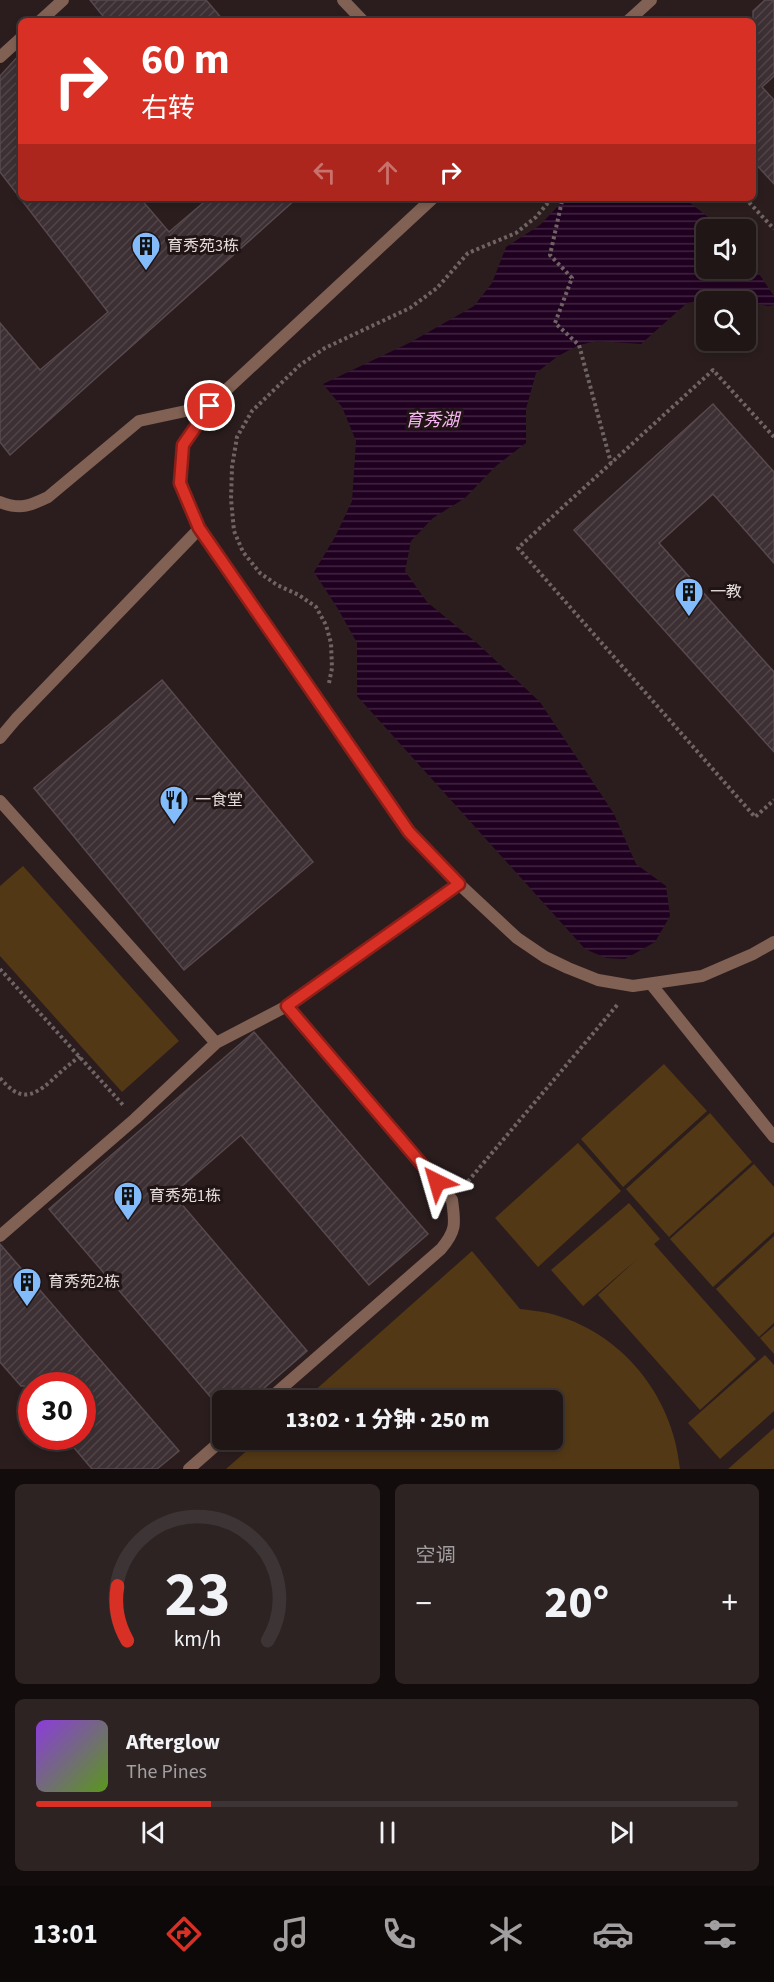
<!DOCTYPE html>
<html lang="zh">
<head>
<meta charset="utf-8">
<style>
	:root { --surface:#201616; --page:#2d2323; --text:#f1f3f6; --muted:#a29fa1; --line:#3d3535; --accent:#d93025 }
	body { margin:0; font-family:"Source Sans 3","Noto Sans SC",sans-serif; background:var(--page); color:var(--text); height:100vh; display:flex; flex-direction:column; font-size:22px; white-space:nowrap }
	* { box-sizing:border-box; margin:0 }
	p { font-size:20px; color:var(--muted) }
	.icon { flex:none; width:33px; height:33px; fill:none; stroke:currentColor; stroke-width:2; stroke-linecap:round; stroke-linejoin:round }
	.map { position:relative; height:1469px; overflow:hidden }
	.details { display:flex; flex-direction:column; gap:15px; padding:15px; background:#120c0c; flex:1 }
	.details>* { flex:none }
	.hud { position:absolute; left:18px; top:18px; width:738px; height:183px; border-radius:9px; box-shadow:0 3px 9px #0003,0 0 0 2px var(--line); background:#d93025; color:#fff; overflow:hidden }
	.controls { position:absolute; left:696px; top:219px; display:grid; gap:12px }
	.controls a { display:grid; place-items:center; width:60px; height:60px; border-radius:9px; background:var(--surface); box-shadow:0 3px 9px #0003,0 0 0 2px var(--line); font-size:30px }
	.speed { position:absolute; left:18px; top:1372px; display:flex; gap:12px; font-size:30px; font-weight:700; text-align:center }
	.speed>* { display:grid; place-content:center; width:78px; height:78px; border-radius:50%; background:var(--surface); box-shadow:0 3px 9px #0003,0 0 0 2px var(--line); line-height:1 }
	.speed .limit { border:9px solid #d22; background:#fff; color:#111 }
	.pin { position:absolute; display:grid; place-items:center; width:51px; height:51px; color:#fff; margin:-26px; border:3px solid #fff; border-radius:50%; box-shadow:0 2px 6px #0007 }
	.me { position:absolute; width:66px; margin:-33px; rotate:320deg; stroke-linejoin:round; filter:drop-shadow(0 0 4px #0008) }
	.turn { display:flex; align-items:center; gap:21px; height:126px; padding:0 24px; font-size:27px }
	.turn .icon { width:78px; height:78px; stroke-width:2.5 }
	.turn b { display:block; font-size:42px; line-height:51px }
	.lanes { display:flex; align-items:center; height:57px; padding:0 24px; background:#0003; justify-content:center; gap:30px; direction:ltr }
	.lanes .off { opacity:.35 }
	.big { font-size:45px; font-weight:800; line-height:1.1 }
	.details .card { flex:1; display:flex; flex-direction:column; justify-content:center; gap:9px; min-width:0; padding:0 21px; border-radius:9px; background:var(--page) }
	.details .dial { align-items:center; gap:0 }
	.dial svg { height:156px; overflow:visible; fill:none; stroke:var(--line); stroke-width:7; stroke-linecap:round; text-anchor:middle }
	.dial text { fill:var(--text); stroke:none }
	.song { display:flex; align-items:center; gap:18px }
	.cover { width:72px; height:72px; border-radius:9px; background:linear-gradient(135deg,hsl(270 70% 55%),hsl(90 70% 35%)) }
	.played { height:6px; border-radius:3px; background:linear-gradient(90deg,var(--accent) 25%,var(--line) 25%) }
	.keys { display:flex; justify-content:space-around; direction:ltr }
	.heat { display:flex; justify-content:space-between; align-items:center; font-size:33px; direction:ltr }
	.details .tiles { flex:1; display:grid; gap:15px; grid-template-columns:1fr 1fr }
	.card:last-child { grid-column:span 2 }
	.trip { position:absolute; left:212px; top:1390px; width:351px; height:60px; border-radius:9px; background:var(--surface); box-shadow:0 3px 9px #0003,0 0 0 2px var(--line); font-weight:800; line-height:60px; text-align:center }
	.menu { display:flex; height:96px; justify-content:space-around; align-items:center; background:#0d0909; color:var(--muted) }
	.menu .icon { width:42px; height:42px }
	.menu .current { color:var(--accent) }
	.menu b { font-size:27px; color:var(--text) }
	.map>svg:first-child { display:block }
	.grass { fill:#523815 }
	.water { fill:url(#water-rules) }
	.building { fill:url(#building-hatch); stroke:#57494e; stroke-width:1.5 }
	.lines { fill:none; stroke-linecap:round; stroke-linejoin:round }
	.path { stroke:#6f6363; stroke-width:4; stroke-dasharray:3 3; stroke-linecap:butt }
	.minor { stroke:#816153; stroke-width:12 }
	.route-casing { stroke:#8d1f18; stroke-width:15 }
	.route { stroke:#d93025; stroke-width:10 }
	.labels { text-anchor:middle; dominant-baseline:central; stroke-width:6; stroke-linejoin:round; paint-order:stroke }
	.poi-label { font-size:16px; fill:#e6dddd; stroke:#211414; text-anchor:start }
	.water-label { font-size:18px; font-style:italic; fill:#f8b7f4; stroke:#211414 }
</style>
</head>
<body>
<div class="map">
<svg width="774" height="1469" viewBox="0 0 774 1469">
	<defs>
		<pattern id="water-rules" width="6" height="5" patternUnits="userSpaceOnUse" patternTransform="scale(1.5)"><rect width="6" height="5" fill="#200020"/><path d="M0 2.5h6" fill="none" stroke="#402540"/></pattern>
		<pattern id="building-hatch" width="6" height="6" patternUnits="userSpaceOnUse" patternTransform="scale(1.5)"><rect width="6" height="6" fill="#3d3034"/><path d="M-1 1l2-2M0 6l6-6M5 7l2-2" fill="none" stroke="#504447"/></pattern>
	</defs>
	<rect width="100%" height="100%" fill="#2b1d1d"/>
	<path class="grass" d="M 23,866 L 179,1041 L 122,1092 L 0,956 L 0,886 Z
		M 664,1064 L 707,1111 L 623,1187 L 581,1139 Z
		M 710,1113 L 752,1162 L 669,1237 L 626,1189 Z
		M 578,1143 L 621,1191 L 538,1267 L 495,1218 Z
		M 754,1164 L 774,1187 L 774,1232 L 713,1287 L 670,1239 Z
		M 629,1203 L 660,1239 L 654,1244 L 756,1359 L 700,1410 L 598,1295 L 636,1260 L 583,1306 L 551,1270 Z
		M 774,1236 L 774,1323 L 759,1337 L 716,1289 Z
		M 472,1251 L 520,1309 C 529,1310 539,1311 548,1313 C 621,1331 673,1395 680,1469 L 226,1469 L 259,1440 L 552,1440 L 552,1401 L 303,1401 Z
		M 774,1326 L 774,1354 L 760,1338 Z
		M 765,1355 L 774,1365 L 774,1411 L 720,1459 L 688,1423 Z
		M 774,1428 L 774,1469 L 728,1469 Z"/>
	<path class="water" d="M 563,198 L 684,198 L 723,229 L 706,230 L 706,268 L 746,268 L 746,255 L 774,296 L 774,305 L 768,306 L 723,296 L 687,303 L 641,344 L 597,341 L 579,345 L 558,356 L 536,373 L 526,409 L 526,443 L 496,466 L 465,498 L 433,518 L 411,541 L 405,571 L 427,602 L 478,644 L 540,702 L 614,814 L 636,864 L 666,886 L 670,916 L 655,942 L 625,959 L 606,958 L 585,949 L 357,696 L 357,643 L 338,609 L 314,572 L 335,537 L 352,501 L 356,441 L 342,407 L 323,384 L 411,342 L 474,306 L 492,283 L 506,247 L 540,225 L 562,202 Z"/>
	<path class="building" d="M 90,0 L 206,0 L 224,21 L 107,21 Z
		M 765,0 L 774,0 L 774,76 L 762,87 L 774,100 L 774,184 L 753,161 L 753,11 Z
		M 21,53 L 21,198 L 140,198 L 169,232 L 209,198 L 297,198 L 10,455 L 0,442 L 0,323 L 40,370 L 108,312 L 0,172 L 0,76 Z
		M 713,404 L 774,472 L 774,563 L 713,494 L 659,543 L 774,672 L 774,752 L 574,530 Z
		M 162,680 L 313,862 L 184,970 L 34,788 Z
		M 254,1032 L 428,1234 L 369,1285 L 241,1135 L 173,1194 L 307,1351 L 249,1401 L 214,1401 L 49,1209 Z
		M 0,1244 L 179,1451 L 157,1469 L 92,1469 L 65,1437 L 82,1437 L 82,1386 L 21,1386 L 0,1362 Z"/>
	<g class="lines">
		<path class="path" d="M 557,198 L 562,201 L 550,255 L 572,278 L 555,323 L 579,345 L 611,463
			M 745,198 L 774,229
			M 774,437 L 713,370 L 518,548 L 755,817 L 774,800
			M 329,683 L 332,668 L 331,643 L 326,625 L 316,607 L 299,595 L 277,585 L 260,573 L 243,552 L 234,531 L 231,499 L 232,467 L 237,437 L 252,411 L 300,365 L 325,348 L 410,308 L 437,288 L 468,253 L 516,233 L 536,217 L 552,198
			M 0,969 L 123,1105
			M 0,1078 C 19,1100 30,1099 51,1081 C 60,1072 70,1064 80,1056
			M 464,1186 L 618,1004"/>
		<path class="minor" d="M 343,0 L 363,21
			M 40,21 L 63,0
			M 628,21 L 651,0
			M 0,57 L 21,38
			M 433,198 L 209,406 L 183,445 L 180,483 L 199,529 L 409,832 L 459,884 L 517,938 L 545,957 L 568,968 L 598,980 L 633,986 L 702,976 L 753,954 L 774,942
			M 0,502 C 21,510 29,506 48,497 L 139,421 L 209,406
			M 0,738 L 16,719 L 199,529
			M 0,801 L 216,1043 L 135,1119 L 0,1236
			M 651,984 L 774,1137
			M 216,1043 L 287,1006 L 459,884
			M 267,1401 L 441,1249 C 457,1230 455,1223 452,1200 L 287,1006
			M 189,1469 L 222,1440"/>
	</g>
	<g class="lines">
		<g class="route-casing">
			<path id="route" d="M 210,406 L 183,445 L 180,483 L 199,528 L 409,832 L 459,884 L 287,1006 L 437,1182"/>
		</g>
		<use href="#route" class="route"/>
	</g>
	<defs>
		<g id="building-pin" transform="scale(1.5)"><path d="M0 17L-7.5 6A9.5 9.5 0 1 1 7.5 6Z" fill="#83bcfb" stroke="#211414"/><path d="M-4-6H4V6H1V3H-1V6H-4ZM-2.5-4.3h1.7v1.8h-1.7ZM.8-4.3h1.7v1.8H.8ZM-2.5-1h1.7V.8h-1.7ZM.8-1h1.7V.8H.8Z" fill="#111"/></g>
		<g id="restaurant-pin" transform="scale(1.5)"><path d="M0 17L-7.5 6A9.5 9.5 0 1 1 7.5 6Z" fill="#83bcfb" stroke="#211414"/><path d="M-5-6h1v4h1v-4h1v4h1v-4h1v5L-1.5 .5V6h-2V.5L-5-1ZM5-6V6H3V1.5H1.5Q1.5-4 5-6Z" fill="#111"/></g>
	</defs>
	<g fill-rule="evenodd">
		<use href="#building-pin" x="146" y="246"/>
		<use href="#building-pin" x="689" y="592"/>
		<use href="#restaurant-pin" x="174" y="800"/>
		<use href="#building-pin" x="128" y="1196"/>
		<use href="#building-pin" x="27" y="1282"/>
	</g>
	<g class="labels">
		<g class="poi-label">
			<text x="167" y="246">育秀苑3栋</text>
			<text x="710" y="592">一教</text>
			<text x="195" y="800">一食堂</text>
			<text x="149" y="1196">育秀苑1栋</text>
			<text x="48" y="1282">育秀苑2栋</text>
		</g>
		<g class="water-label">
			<text x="432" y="420">育秀湖</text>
		</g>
	</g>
</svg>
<div class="controls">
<a><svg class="icon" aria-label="sound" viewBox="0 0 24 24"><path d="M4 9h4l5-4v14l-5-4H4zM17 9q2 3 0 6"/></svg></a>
<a><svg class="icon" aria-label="search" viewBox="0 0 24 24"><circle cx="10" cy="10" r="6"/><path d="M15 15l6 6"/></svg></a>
</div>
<div class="speed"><div class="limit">30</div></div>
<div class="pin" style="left:210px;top:406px;background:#d93025"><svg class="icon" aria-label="arrive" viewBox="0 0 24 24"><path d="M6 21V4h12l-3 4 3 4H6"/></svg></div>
<svg class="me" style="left:437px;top:1182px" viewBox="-20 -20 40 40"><path d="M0-17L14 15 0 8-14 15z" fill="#d93025" stroke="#fff" stroke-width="4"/></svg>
<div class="trip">13:02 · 1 分钟 · 250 m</div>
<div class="hud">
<div class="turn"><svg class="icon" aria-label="right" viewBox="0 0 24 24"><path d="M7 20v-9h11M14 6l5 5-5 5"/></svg><div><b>60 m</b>右转</div></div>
<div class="lanes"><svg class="icon off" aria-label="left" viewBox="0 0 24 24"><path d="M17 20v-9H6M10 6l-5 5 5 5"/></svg><svg class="icon off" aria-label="ahead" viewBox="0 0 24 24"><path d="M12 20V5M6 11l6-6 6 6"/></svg><svg class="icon" aria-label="right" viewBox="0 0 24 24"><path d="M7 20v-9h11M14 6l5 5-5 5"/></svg></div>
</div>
</div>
<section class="details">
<div class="tiles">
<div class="card dial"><svg viewBox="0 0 100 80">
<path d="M14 69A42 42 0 1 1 86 69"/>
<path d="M14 69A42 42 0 0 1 9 41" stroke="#d93025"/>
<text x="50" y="56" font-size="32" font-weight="700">23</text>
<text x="50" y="72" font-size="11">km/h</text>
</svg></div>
<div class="card"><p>空调</p>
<div class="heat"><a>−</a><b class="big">20°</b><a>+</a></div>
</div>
<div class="card">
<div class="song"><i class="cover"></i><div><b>Afterglow</b><p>The Pines</p></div></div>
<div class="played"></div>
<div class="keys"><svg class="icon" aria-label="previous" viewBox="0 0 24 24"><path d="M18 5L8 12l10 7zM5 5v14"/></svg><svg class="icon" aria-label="pause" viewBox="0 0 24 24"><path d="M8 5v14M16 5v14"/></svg><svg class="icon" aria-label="next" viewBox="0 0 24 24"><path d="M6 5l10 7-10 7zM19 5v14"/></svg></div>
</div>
</div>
</section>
<nav class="menu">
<b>13:01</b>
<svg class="icon current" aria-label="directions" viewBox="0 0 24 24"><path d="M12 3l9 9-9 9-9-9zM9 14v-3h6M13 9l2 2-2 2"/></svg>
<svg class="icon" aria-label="music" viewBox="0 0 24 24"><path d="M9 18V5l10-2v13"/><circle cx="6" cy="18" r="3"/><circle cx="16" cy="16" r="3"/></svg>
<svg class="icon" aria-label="phone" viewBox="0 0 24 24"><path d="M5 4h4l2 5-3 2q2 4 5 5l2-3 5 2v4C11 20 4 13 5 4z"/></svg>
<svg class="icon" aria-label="climate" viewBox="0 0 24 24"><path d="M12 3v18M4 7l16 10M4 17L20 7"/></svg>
<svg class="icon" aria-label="car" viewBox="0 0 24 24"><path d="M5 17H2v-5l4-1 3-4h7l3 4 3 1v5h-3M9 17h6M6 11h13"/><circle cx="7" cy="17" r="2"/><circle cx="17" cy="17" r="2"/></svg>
<svg class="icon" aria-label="filters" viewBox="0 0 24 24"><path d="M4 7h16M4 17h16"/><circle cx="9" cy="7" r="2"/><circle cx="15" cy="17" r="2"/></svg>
</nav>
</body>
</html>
